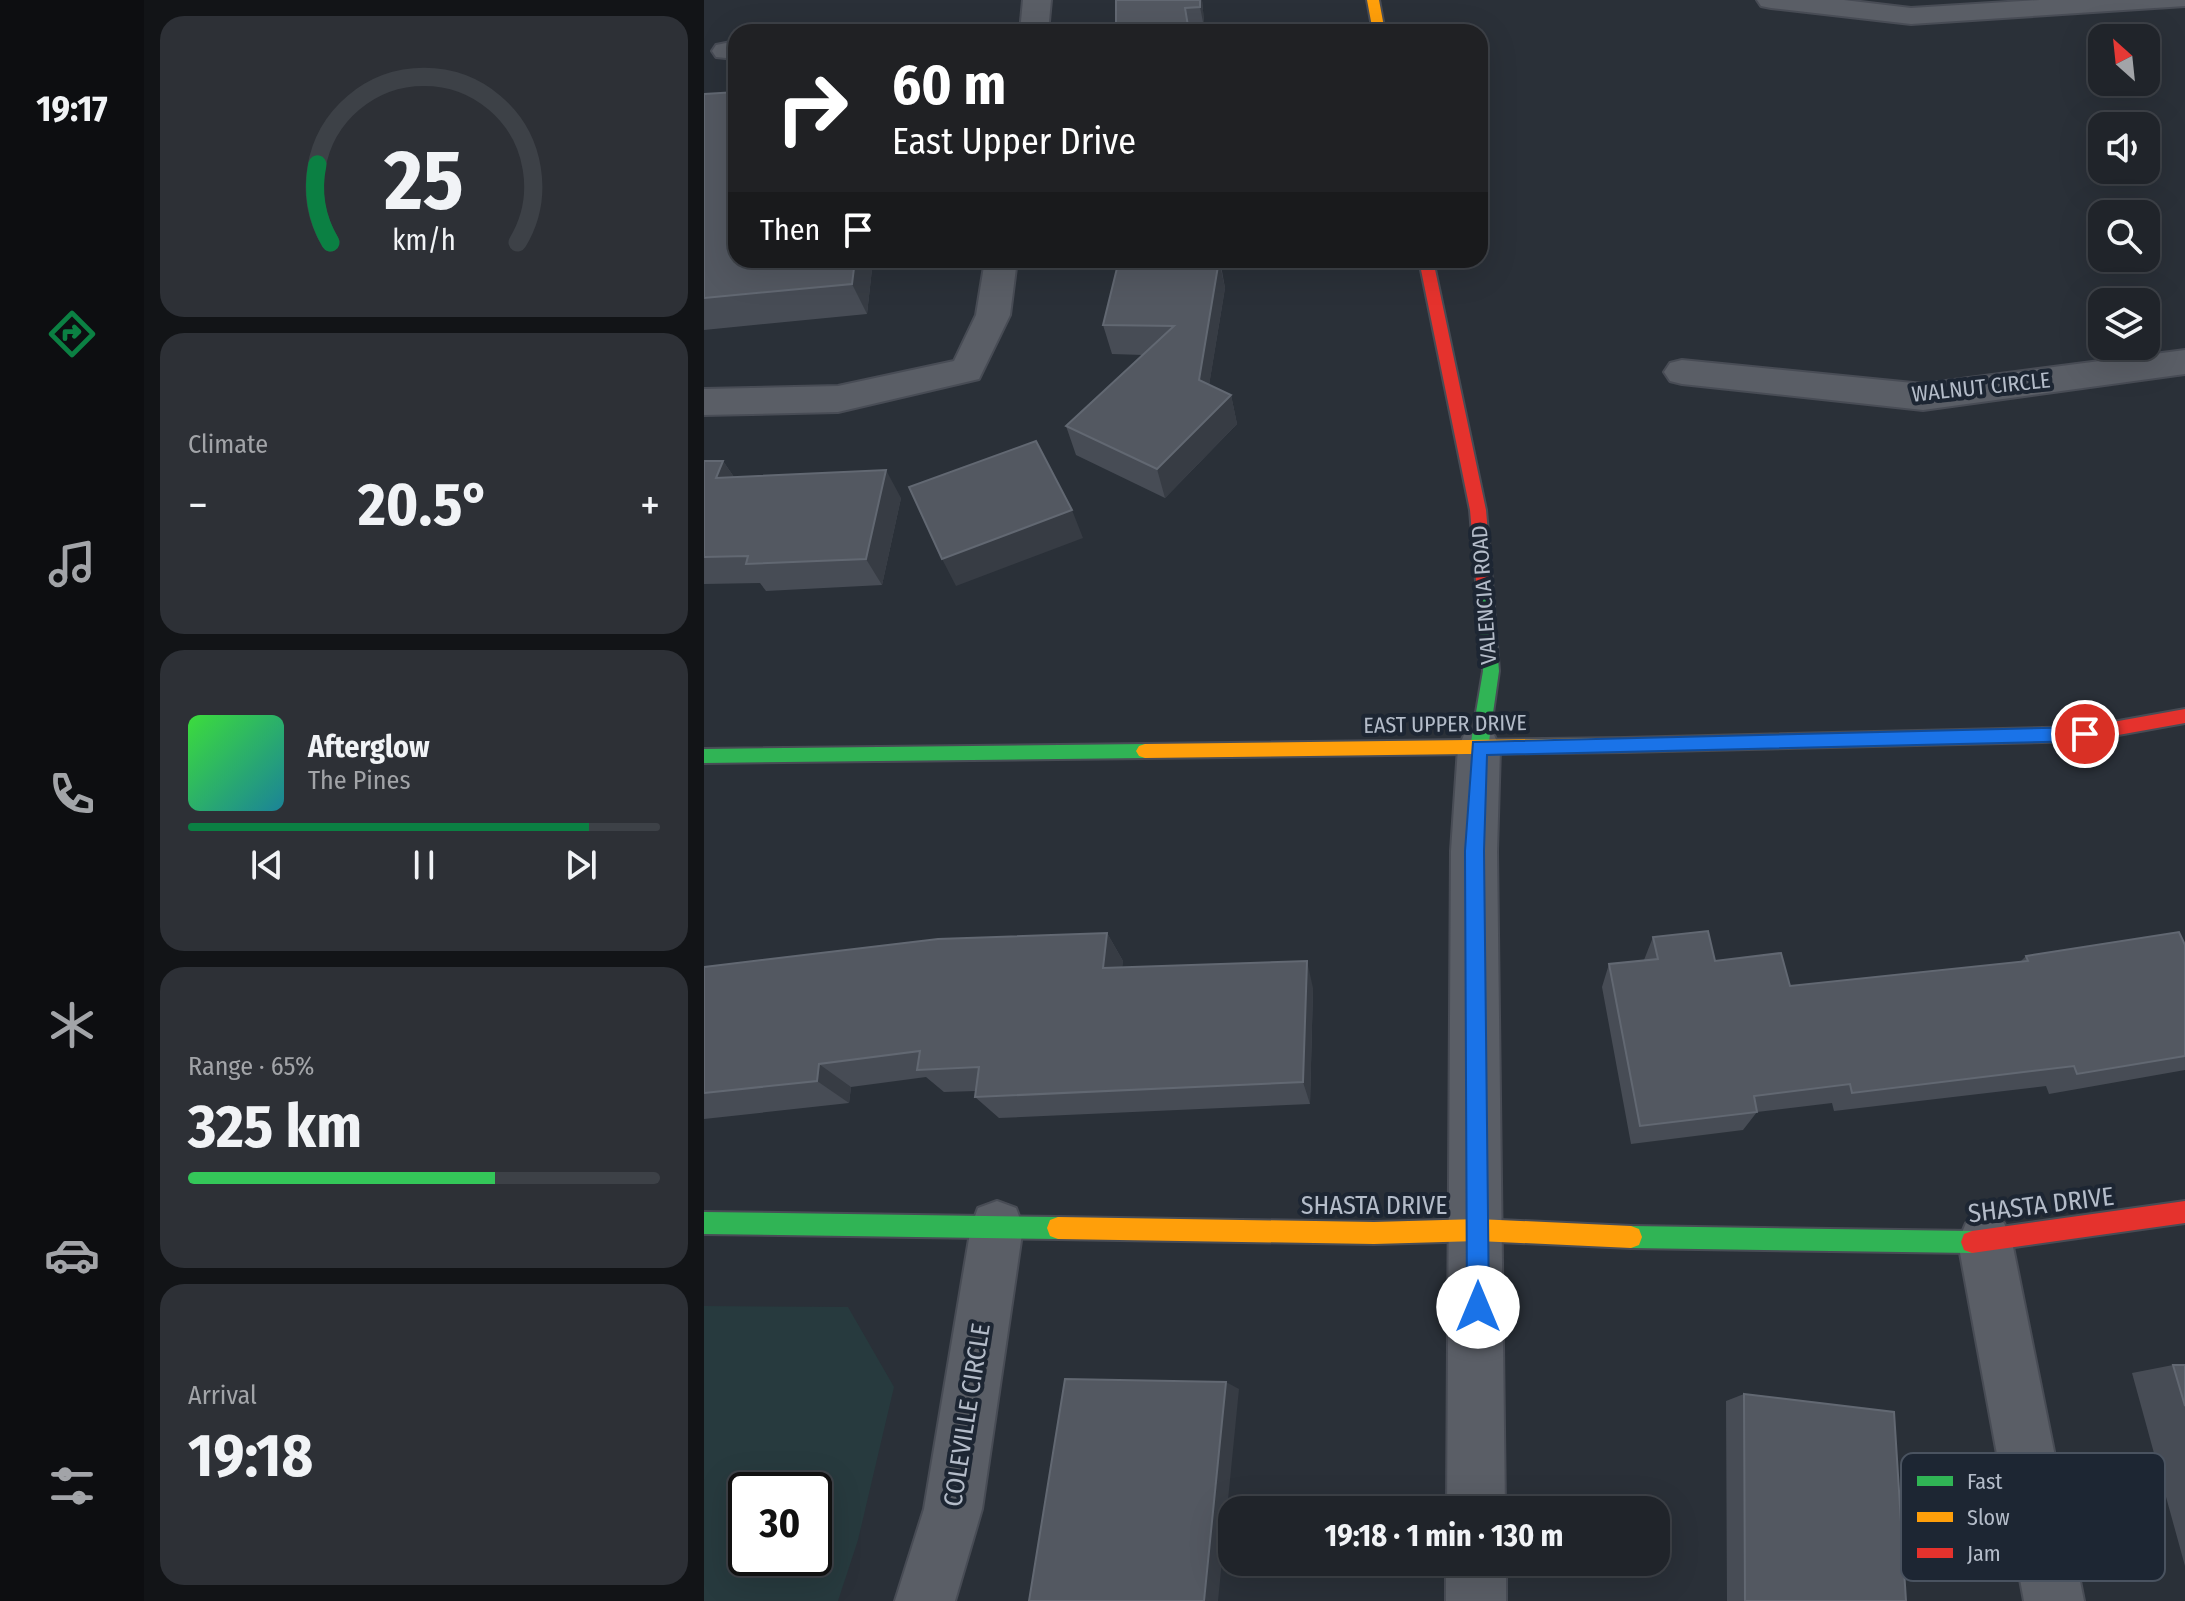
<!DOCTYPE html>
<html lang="en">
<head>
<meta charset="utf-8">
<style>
	:root { --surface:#20242a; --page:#2d3036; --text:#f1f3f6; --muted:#a2a4a8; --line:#3d4147; --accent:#0b8043 }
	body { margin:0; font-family:"Fira Sans Condensed",sans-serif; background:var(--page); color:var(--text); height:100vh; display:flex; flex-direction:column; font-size:30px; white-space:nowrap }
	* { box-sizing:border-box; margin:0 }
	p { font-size:26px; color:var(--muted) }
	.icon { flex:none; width:44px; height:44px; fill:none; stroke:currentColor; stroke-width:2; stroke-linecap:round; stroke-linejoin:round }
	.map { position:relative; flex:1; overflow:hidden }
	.details { display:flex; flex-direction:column; gap:16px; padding:16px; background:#121417; width:560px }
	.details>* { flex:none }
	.banner { position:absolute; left:24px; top:24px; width:760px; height:244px; border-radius:24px; box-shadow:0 8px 32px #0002,0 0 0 2px var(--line); background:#202124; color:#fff; overflow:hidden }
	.needle { width:52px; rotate:333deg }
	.controls { position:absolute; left:1384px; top:24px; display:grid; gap:16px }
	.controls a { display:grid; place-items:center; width:72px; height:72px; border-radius:16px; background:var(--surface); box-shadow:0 8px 32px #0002,0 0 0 2px var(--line); font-size:40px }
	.speed { position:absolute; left:24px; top:1472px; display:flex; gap:16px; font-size:40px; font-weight:700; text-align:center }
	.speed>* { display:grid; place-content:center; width:104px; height:104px; border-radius:50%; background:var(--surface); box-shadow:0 8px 32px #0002,0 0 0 2px var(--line); line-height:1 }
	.speed .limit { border:4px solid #111; border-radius:12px; background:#fff; color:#111 }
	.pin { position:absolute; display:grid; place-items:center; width:68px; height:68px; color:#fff; margin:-34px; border:4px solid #fff; border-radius:50%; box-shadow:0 2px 8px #0007 }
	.me { position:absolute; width:88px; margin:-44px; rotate:0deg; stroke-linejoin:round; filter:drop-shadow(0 0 6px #0008) }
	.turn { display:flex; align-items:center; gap:28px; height:168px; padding:0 32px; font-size:36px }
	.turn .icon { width:104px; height:104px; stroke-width:2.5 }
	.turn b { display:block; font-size:56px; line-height:68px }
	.then { display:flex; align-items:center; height:76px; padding:0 32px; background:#0003; gap:16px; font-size:30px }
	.big { font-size:60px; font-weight:700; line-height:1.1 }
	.details .widget { flex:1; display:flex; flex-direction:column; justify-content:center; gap:12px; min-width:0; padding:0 28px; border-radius:24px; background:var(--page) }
	.details .dial { align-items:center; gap:0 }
	.dial svg { height:208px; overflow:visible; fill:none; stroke:var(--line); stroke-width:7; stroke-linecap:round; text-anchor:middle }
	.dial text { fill:var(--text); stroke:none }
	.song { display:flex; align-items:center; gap:24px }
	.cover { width:96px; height:96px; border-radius:12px; background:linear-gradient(135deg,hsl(120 70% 55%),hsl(190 70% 35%)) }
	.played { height:8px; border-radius:4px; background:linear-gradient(90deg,var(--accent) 85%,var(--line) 85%) }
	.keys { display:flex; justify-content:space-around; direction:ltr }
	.heat { display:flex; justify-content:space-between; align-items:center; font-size:44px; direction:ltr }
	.charge { height:12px; border-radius:6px; background:linear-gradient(90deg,#34c759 65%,var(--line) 0) }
	.trip { position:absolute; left:514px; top:1496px; width:452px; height:80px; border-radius:24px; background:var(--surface); box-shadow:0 8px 32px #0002,0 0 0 2px var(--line); font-weight:700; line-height:80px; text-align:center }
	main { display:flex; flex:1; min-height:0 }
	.tab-bar { display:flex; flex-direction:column; width:144px; justify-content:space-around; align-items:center; background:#0d0e11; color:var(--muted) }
	.tab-bar .icon { width:56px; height:56px }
	.tab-bar .selected { color:var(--accent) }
	.tab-bar b { font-size:36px; color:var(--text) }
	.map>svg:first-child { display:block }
	.green { fill:#273a3e; fill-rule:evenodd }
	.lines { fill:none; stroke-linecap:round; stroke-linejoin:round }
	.street-casing { stroke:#484c55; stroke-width:4 }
	.fast-casing { stroke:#484c55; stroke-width:4 }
	.slow-casing { stroke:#484c55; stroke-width:4 }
	.jam-casing { stroke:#484c55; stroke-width:4 }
	.street { fill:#5a5e66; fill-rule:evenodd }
	.fast { fill:#30b455; fill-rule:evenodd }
	.slow { fill:#ff9f0a; fill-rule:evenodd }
	.jam { fill:#e5322d; fill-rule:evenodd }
	.wall { fill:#474c55 }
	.shaded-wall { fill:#373c44 }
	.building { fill:#535861; stroke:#626872; stroke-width:2 }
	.route { fill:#1a73e8; stroke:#114b97; stroke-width:2 }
	.labels { text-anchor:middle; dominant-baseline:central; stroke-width:8; stroke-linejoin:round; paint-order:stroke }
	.street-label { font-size:22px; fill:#b4bcc9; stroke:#1d2633 }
	.near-street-label { font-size:26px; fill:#b4bcc9; stroke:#1d2633 }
	.key { fill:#1d2633; stroke:#4a5360; stroke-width:2 }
	.key-label { font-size:22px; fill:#b4bcc9 }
</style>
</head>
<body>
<main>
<nav class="tab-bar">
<b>19:17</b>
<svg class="icon selected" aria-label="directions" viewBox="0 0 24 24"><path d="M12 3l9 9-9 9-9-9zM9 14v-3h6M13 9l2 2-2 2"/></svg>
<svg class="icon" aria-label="music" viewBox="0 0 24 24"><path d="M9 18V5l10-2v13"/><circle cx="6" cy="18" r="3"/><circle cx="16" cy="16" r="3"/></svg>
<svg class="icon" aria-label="phone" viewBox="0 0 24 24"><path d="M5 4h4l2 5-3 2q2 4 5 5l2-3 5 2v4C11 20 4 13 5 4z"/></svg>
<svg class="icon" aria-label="climate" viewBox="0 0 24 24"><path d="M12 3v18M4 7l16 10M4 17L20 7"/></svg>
<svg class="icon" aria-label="car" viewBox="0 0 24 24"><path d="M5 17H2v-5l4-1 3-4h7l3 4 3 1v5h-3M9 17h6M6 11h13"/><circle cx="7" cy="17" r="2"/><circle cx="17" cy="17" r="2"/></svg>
<svg class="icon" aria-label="filters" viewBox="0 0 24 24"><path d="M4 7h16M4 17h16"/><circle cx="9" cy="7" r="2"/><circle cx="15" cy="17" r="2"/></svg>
</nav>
<section class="details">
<div class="widget dial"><svg viewBox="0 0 100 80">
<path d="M14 69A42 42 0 1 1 86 69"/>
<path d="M14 69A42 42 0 0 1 9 39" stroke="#0b8043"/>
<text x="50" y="56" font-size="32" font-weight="700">25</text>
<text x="50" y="72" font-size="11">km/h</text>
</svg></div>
<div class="widget"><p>Climate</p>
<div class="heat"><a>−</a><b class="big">20.5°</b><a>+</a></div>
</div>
<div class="widget">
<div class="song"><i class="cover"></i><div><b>Afterglow</b><p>The Pines</p></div></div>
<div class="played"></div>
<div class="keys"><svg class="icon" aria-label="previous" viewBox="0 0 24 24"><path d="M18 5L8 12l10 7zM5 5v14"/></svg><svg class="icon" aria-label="pause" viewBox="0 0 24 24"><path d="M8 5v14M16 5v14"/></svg><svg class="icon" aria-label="next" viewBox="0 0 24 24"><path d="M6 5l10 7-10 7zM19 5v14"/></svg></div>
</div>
<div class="widget"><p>Range · 65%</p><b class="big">325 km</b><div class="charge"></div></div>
<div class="widget"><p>Arrival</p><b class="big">19:18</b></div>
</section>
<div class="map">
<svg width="1481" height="1601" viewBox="0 0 1481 1601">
	<rect width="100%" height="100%" fill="#2a3038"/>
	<path class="green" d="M 0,1306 L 144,1307 L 190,1387 L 154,1540 L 134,1601 L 0,1601 ZM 42,1490 L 110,1490 L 110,1558 L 42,1558 Z"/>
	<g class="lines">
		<g class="street-casing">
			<path id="street" d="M 319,0 L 347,0 L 344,32 L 316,32 Z
				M 1053,0 L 1140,0 L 1207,8 L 1336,0 L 1481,0 L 1481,6 L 1207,24 L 1067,8 L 1057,6 Z
				M 32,41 L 32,59 L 12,57 L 8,51 L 12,45 Z
				M 281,260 L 313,260 L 306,315 L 275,379 L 134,412 L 0,415 L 0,389 L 134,386 L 250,361 L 272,315 Z
				M 1481,350 L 1481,374 L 1219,410 L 978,384 L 966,381 L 960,372 L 966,363 L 978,360 L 1219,384 Z
				M 775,730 L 790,735 L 796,748 L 793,851 L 801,1510 L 743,1510 L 747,851 L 754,748 L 760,735 Z
				M 293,1201 L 312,1208 L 319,1227 L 278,1509 L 251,1601 L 191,1601 L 220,1509 L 267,1227 L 274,1208 Z
				M 1281,1215 L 1300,1223 L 1308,1242 L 1380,1601 L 1320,1601 L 1254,1242 L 1262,1223 Z
				M 742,1562 L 802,1562 L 802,1601 L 742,1601 Z"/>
		</g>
		<g class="fast-casing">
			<path id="fast" d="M 780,575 L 788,581 L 795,671 L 784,748 L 781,753 L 769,753 L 766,748 L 779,671 L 772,581 Z
				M 441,744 L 447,746 L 450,751 L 447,756 L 441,758 L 0,763 L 0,749 Z
				M 0,1212 L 354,1217 L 362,1220 L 365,1228 L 362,1236 L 354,1239 L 0,1234 Z
				M 927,1226 L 1268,1231 L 1276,1234 L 1279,1242 L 1276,1250 L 1268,1253 L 927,1248 L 919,1245 L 916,1237 L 919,1229 Z"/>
		</g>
		<g class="slow-casing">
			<path id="slow" d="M 663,0 L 675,0 L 681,32 L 669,32 Z
				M 920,738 L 926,740 L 929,745 L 926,750 L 920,752 L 441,758 L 435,756 L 432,751 L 435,746 L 441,744 Z
				M 354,1217 L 670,1222 L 774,1219 L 927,1226 L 935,1229 L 938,1237 L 935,1245 L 927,1248 L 774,1241 L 670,1244 L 354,1239 L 346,1236 L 343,1228 L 346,1220 Z"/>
		</g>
		<g class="jam-casing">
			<path id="jam" d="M 715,260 L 729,260 L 782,510 L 788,581 L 780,587 L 772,581 L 766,510 Z
				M 1481,709 L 1481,723 L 1381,741 L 920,752 L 914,750 L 911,745 L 914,740 L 920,738 L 1381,727 Z
				M 1481,1201 L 1481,1223 L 1268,1253 L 1260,1250 L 1257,1242 L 1260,1234 L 1268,1231 Z"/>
		</g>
		<use href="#street" class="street"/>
		<use href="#fast" class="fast"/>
		<use href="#slow" class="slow"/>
		<use href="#jam" class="jam"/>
	</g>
	<path class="wall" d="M 412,0 L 498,0 L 501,32 L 398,32 L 412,30 Z
		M 0,94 L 169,260 L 163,314 L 0,330 Z
		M 391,260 L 516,260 L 521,288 L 505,385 L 527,395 L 533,424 L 461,498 L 372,455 L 362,426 L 439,355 L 408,354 L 399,325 L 413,268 L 394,269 Z
		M 0,461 L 19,461 L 30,477 L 197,498 L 178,585 L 62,591 L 56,583 L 0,584 Z
		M 403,933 L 419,961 L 418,967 L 609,988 L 606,1104 L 295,1118 L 271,1097 L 272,1091 L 240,1092 L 222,1077 L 147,1087 L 145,1103 L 0,1119 L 0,967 Z
		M 949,937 L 1011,961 L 1086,986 L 1316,962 L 1322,956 L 1481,945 L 1481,1070 L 1345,1094 L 1342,1086 L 1130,1111 L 1128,1103 L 1053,1112 L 1039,1130 L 927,1144 L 898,987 L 905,964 L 940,960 Z
		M 1469,1365 L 1481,1365 L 1481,1566 L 1428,1373 Z
		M 1040,1394 L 1202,1601 L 1023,1601 L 1022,1401 Z"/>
	<path class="shaded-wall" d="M 496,0 L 498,0 L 501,32 L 496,7 Z
		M 151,260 L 169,260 L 163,314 L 148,284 Z
		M 515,260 L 521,288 L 501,410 L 495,380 Z
		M 527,395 L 533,424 L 461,498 L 453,469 Z
		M 19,461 L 38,489 L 12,478 Z
		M 182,470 L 197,498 L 178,585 L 162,559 Z
		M 368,510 L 379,538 L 252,586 L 238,559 Z
		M 403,933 L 419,961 L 415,994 L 399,968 Z
		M 603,961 L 609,988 L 606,1104 L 599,1082 Z
		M 115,1064 L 147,1087 L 145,1103 L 113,1081 Z
		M 522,1382 L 535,1389 L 514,1601 L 500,1601 Z"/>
	<path class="building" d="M 412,0 L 496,0 L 496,7 L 481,8 L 485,32 L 398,32 L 412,30 Z
		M 32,92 L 32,260 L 151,260 L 148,284 L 0,298 L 0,94 Z
		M 415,260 L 515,260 L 495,380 L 527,395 L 453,469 L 362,426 L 470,326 L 399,325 Z
		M 332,441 L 368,510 L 238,559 L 205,487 Z
		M 0,461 L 19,461 L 12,478 L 182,470 L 162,559 L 42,564 L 44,556 L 0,557 Z
		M 1004,931 L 1011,961 L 1077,953 L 1086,986 L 1324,961 L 1322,956 L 1475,932 L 1481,945 L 1481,1056 L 1373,1074 L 1370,1066 L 1148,1093 L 1146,1084 L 1050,1096 L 1053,1112 L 936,1126 L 905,964 L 954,959 L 949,937 Z
		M 403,933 L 399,968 L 603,961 L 599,1082 L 271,1097 L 275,1067 L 213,1070 L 216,1051 L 115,1064 L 113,1081 L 0,1093 L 0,967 L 234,939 Z
		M 1469,1365 L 1481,1365 L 1481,1406 Z
		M 361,1379 L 522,1382 L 500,1601 L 325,1601 Z
		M 1040,1394 L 1190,1412 L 1202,1601 L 1041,1601 Z"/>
	<path class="route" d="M 1381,727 L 1390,734 L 1381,741 L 783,755 L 780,851 L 785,1307 L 782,1315 L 774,1318 L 766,1315 L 763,1307 L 761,851 L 769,742 Z"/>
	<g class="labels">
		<g class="street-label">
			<text transform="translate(1277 387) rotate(-6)">WALNUT CIRCLE</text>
			<text transform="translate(780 595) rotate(-94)">VALENCIA ROAD</text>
			<text transform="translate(741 724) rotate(-1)">EAST UPPER DRIVE</text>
		</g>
		<g class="near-street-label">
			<text x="670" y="1205">SHASTA DRIVE</text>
			<text transform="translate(1337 1205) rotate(-7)">SHASTA DRIVE</text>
			<text transform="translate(263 1415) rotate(-81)">COLEVILLE CIRCLE</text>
		</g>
	</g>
	<rect x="1197" y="1453" width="264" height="128" rx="12" class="key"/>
	<rect x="1213" y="1476" width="36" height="10" fill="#30b455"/>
	<rect x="1213" y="1512" width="36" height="10" fill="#ff9f0a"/>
	<rect x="1213" y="1548" width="36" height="10" fill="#e5322d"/>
	<g class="key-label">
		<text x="1263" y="1489">Fast</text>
		<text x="1263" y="1525">Slow</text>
		<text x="1263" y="1561">Jam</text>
	</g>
</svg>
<div class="controls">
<a><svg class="needle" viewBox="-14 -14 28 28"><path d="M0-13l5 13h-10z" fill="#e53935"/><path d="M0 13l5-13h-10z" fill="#a2a4a8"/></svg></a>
<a><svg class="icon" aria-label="sound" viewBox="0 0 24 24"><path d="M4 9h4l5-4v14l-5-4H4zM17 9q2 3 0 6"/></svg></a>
<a><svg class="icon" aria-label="search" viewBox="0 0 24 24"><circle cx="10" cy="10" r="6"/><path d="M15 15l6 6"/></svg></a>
<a><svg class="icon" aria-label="layers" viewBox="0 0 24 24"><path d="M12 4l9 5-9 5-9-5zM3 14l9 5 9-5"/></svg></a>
</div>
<div class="speed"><div class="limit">30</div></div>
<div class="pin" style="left:1381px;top:734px;background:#d93025"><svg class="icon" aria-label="arrive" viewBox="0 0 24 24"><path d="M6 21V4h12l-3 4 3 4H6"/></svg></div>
<svg class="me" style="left:774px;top:1307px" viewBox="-20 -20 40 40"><circle r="19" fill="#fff"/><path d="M0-13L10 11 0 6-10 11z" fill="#1a73e8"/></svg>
<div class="trip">19:18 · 1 min · 130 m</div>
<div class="banner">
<div class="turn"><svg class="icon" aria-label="right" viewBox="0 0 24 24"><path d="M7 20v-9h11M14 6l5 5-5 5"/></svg><div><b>60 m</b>East Upper Drive</div></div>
<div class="then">Then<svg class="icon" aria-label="arrive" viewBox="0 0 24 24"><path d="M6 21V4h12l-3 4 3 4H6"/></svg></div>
</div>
</div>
</main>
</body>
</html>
